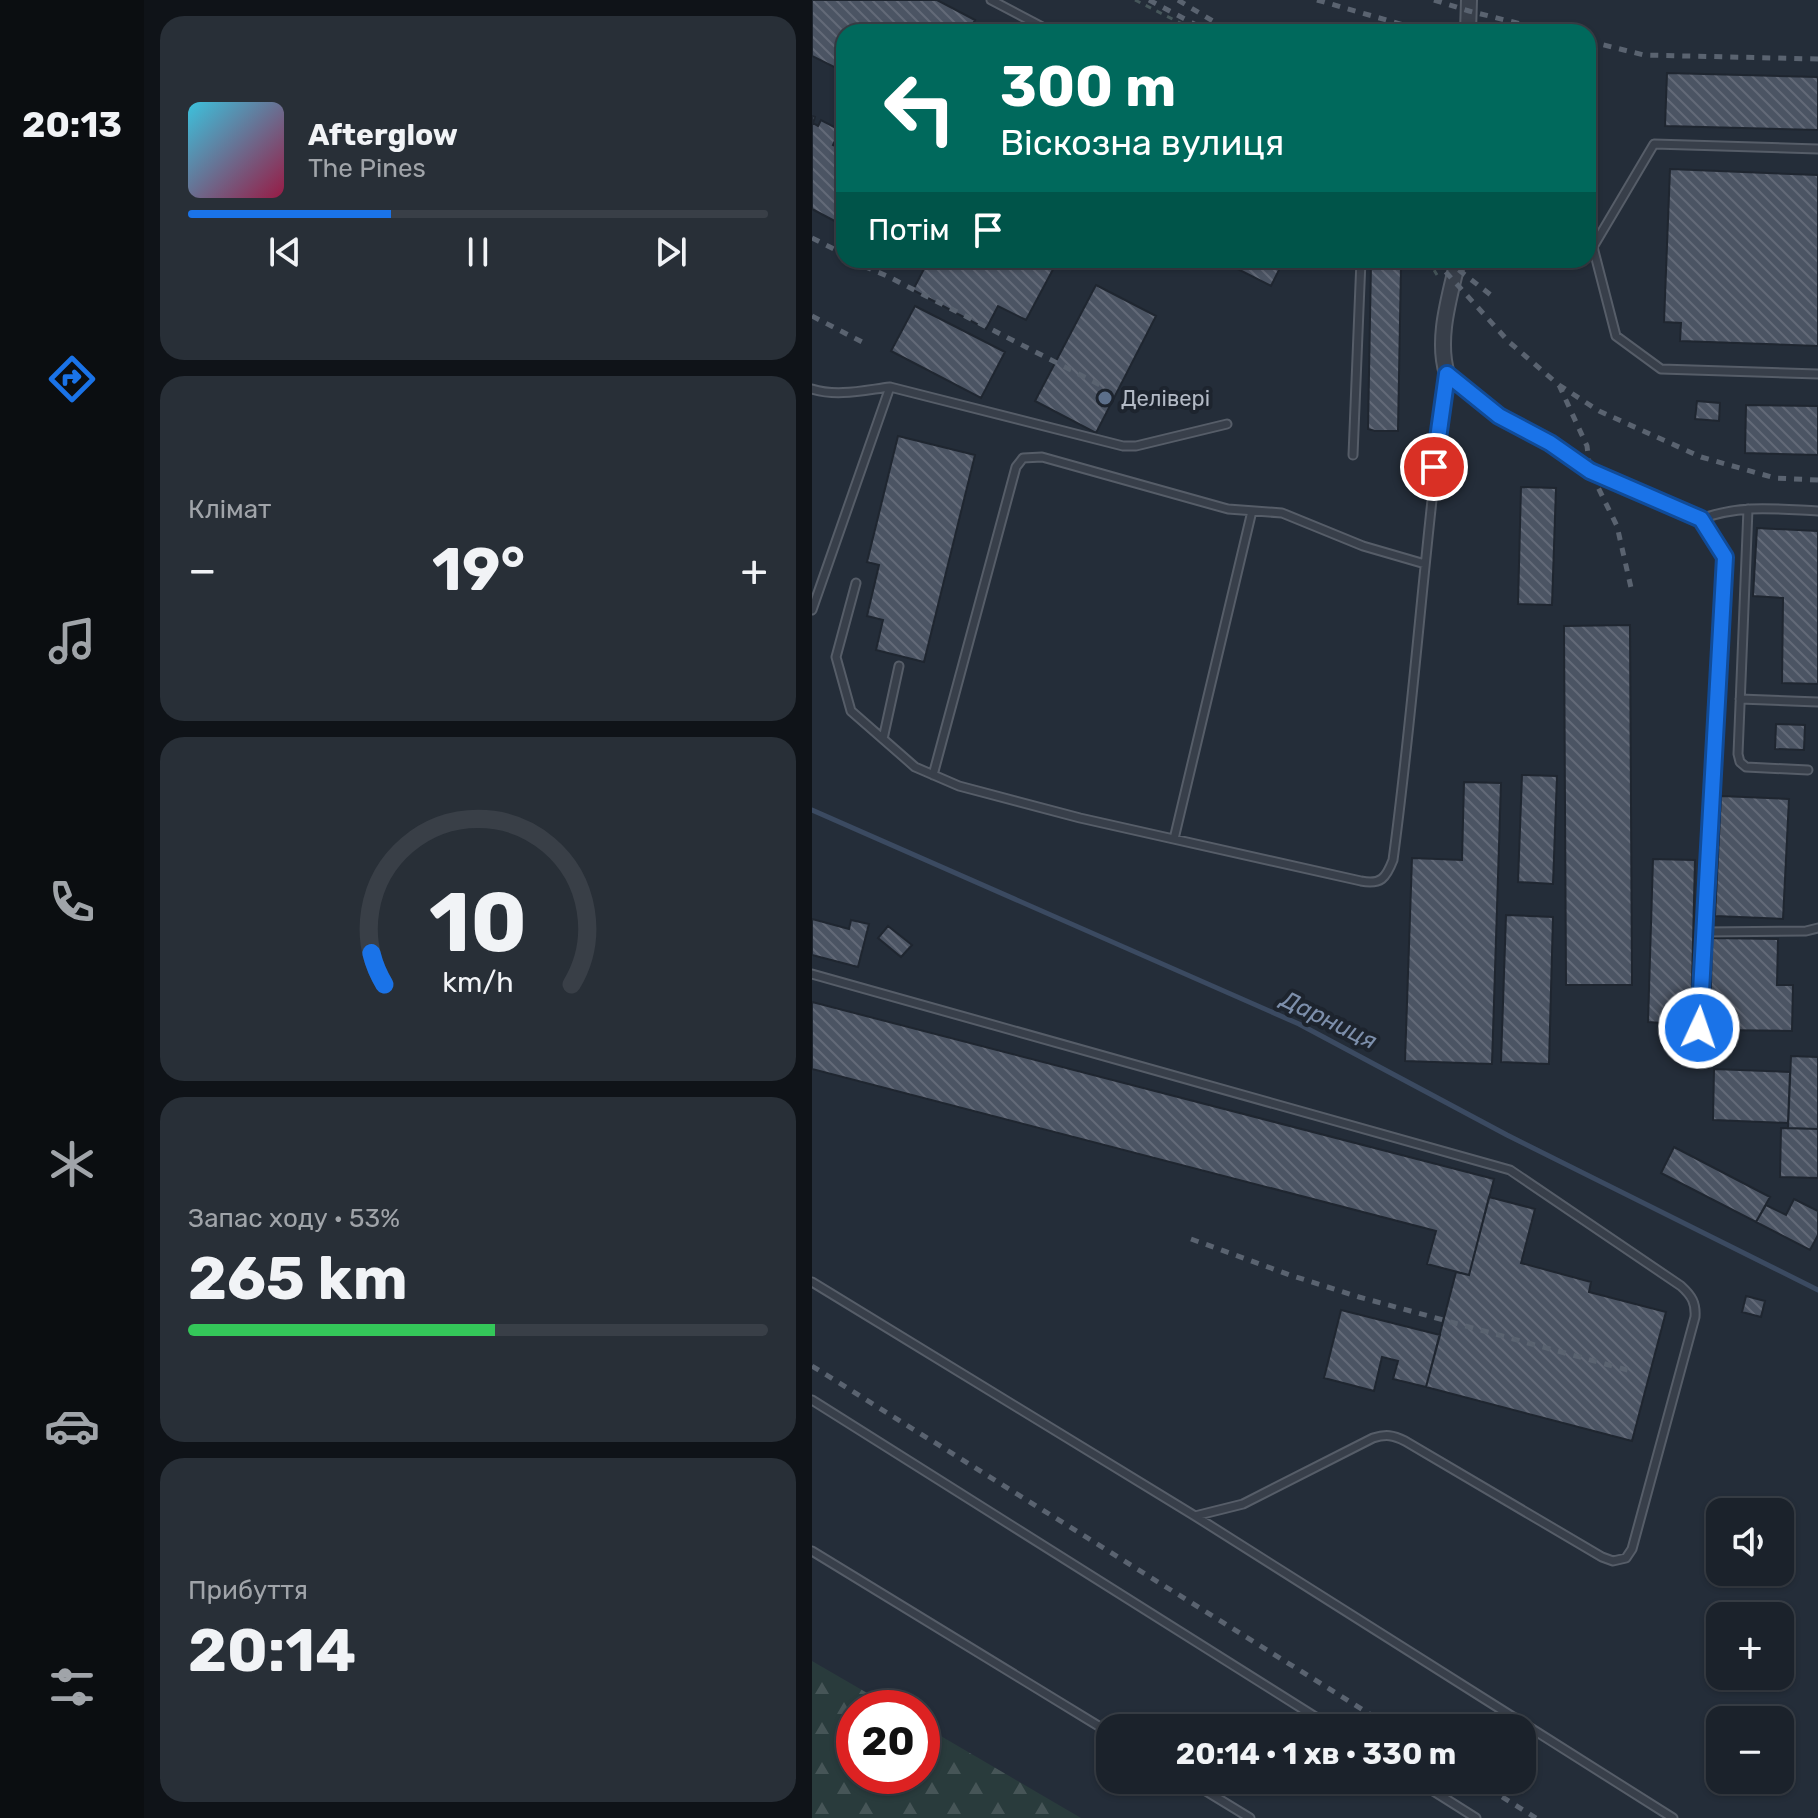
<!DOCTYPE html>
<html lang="uk">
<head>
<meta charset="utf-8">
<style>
	:root { --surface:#1b222b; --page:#282f37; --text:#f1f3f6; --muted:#a0a4a9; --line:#393f47; --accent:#1a73e8 }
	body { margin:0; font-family:Rubik,sans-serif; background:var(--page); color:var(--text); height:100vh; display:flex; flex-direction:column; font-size:30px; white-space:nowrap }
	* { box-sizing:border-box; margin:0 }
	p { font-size:26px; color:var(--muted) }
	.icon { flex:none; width:44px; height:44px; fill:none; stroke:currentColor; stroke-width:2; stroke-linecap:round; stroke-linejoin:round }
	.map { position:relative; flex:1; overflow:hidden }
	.details { display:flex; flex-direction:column; gap:16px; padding:16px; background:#0f1318; width:668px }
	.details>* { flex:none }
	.banner { position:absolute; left:24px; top:24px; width:760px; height:244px; border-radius:24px; box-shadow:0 2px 6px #0004,0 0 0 2px var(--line); background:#00695c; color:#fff; overflow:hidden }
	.tools { position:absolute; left:894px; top:1498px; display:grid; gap:16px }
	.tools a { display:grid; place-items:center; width:88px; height:88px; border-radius:16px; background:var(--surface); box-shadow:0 2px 6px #0004,0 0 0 2px var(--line); font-size:40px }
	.speed { position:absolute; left:24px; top:1690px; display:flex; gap:16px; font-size:40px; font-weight:700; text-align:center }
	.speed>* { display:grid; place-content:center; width:104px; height:104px; border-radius:50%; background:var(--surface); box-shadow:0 2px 6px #0004,0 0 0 2px var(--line); line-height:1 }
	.speed .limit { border:12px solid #d22; background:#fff; color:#111 }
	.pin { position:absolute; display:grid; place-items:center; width:68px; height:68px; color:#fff; margin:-34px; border:4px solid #fff; border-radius:50%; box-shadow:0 2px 8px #0007 }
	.me { position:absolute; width:88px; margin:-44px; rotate:3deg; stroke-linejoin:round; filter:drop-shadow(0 0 6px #0008) }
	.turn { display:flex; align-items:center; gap:28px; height:168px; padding:0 32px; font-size:36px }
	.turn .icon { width:104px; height:104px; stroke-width:2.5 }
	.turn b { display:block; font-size:56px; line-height:68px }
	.then { display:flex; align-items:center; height:76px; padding:0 32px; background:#0003; gap:16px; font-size:30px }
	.big { font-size:60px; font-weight:700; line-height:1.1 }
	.details .card { flex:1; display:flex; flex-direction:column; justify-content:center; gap:12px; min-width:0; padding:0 28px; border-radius:24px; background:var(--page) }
	.details .dial { align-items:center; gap:0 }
	.dial svg { height:208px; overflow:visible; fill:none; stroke:var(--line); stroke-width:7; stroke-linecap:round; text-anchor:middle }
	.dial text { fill:var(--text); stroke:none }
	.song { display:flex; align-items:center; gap:24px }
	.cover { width:96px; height:96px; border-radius:12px; background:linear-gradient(135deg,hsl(190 70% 55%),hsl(340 70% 35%)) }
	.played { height:8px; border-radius:4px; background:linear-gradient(90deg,var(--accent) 35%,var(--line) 35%) }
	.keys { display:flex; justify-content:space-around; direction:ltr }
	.heat { display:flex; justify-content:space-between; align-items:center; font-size:44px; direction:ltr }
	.charge { height:12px; border-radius:6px; background:linear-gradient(90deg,#34c759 53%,var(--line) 0) }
	.trip { position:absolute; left:284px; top:1714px; width:440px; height:80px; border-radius:24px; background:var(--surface); box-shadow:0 2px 6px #0004,0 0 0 2px var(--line); font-weight:700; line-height:80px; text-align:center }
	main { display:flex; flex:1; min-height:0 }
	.dock { display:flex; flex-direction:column; width:144px; justify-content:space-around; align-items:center; background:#0b0e11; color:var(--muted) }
	.dock .icon { width:56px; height:56px }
	.dock .selected { color:var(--accent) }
	.dock b { font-size:36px; color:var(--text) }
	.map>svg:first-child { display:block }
	.forest { fill:url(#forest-firs) }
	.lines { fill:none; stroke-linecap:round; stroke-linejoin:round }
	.stream { stroke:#3b4a61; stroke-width:5 }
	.building { fill:url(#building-back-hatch); stroke:#1f2630; stroke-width:2 }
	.service-casing { stroke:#565d68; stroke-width:11 }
	.minor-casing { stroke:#565d68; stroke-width:18 }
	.path { stroke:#46565a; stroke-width:3; stroke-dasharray:6 6; stroke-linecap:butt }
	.service { stroke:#383f4a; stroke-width:7 }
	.minor { stroke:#383f4a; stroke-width:14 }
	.rail { stroke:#5a6370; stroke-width:5; stroke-dasharray:8 8; stroke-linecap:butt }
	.route-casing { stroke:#114b97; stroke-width:20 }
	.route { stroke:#1a73e8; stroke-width:14 }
	.service-dot { fill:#5c6f8a; stroke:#1d242e; stroke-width:3 }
	.labels { text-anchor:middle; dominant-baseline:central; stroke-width:8; stroke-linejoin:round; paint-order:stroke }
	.poi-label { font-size:22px; fill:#b3bac5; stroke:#1d242e; text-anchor:start }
	.water-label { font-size:24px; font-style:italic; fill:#7d8fab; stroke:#1d242e }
</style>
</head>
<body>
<main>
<nav class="dock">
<b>20:13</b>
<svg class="icon selected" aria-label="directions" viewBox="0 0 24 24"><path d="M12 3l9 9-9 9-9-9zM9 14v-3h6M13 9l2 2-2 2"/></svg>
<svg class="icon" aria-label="music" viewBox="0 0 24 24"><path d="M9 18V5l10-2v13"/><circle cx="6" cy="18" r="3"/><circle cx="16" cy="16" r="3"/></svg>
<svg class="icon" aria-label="phone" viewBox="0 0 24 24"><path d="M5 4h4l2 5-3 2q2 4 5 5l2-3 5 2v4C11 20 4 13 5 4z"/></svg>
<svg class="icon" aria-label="climate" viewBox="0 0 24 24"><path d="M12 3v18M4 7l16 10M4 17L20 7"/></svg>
<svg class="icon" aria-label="car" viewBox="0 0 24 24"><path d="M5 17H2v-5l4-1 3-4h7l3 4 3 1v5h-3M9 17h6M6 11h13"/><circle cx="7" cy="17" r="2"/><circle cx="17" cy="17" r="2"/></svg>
<svg class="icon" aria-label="filters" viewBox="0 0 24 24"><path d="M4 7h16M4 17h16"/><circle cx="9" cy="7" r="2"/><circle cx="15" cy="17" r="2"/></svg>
</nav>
<section class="details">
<div class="card">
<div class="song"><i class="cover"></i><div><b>Afterglow</b><p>The Pines</p></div></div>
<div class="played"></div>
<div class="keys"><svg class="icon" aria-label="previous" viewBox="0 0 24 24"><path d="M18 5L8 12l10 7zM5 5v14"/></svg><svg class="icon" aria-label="pause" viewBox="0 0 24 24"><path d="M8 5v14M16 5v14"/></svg><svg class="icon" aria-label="next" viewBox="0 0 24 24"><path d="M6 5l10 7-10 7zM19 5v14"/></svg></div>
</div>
<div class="card"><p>Клімат</p>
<div class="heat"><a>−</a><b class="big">19°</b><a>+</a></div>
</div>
<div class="card dial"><svg viewBox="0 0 100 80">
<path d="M14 69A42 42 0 1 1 86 69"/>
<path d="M14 69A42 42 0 0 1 9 57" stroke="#1a73e8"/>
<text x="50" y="56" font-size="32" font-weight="700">10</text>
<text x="50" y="72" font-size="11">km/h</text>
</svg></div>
<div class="card"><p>Запас ходу · 53%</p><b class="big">265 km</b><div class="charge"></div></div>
<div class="card"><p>Прибуття</p><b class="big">20:14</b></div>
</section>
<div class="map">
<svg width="1006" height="1818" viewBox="0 0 1006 1818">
	<defs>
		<pattern id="forest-firs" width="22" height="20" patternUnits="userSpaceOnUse" patternTransform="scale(2)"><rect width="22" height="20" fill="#293b3c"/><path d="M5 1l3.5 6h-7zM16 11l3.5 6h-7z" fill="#465557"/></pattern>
		<pattern id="building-back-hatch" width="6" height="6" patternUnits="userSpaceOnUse" patternTransform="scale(2)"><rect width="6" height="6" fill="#4b5463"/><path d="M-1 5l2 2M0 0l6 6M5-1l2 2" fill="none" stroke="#636a78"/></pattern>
	</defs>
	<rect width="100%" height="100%" fill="#242d39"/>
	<path class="forest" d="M 0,1661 L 81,1708 L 42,1708 L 42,1776 L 110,1776 L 110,1725 L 269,1818 L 0,1818 Z"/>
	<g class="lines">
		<path class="stream" d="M 0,810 L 487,1024 L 695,1135 L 1006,1290"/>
	</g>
	<path class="building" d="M 0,0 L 125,0 L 163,20 L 157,32 L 32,32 L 32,72 L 0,56 Z
		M 855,73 L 1006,77 L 1006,130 L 853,126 Z
		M 0,116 L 3,117 L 1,123 L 6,126 L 9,120 L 28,130 L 21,145 L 32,150 L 32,226 L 0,209 Z
		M 858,169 L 1006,175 L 1006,346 L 868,341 L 869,323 L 852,322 Z
		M 96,260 L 246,260 L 214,320 L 186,306 L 174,329 L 101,290 L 112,269 Z
		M 408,260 L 472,260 L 459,286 Z
		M 559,263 L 589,266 L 586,431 L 563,431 L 556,429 Z
		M 284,285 L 344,316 L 284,433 L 223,401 Z
		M 103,306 L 193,352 L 169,398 L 79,351 Z
		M 885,401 L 908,403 L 907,421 L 883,419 Z
		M 934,405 L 1006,406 L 1006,455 L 933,453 Z
		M 86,436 L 163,455 L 112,662 L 64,650 L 71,620 L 55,616 L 67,565 L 55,562 Z
		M 709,487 L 744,488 L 740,605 L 706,604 Z
		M 945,528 L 1006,531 L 1006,684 L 970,683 L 971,598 L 941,596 Z
		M 818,625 L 820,985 L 754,985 L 752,626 Z
		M 964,724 L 993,725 L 992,750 L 963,749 Z
		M 710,775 L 745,776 L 741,884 L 706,882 Z
		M 652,782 L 689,783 L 680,1064 L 593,1061 L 600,858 L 650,860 Z
		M 909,796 L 977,799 L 971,919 L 903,916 Z
		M 841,859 L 883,860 L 879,1025 L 836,1022 Z
		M 694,915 L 741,917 L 737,1064 L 689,1062 Z
		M 0,919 L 37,929 L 39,920 L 57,924 L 46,967 L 0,955 Z
		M 76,926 L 100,945 L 89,957 L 66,938 Z
		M 900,938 L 966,939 L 965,985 L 981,985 L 980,1031 L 898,1030 Z
		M 0,1002 L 682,1179 L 657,1275 L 615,1264 L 624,1231 L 0,1069 Z
		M 979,1056 L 1006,1057 L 1006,1129 L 976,1128 Z
		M 902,1069 L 978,1072 L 976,1123 L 901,1120 Z
		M 969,1128 L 1006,1129 L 1006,1178 L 968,1177 Z
		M 862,1147 L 958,1197 L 944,1222 L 849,1173 Z
		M 677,1197 L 723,1209 L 709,1263 L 779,1282 L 777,1292 L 854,1312 L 820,1441 L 614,1387 L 644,1272 L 657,1275 Z
		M 982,1199 L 1006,1211 L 1006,1235 L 998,1250 L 944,1222 L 954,1205 L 974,1215 Z
		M 934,1296 L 953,1301 L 949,1317 L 930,1312 Z
		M 529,1310 L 628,1335 L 614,1387 L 581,1379 L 586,1361 L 570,1357 L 562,1391 L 512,1378 Z"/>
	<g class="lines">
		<g class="service-casing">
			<path id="service" d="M 179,0 L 240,32
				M 776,246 L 781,247 L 804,336 L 849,369 L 1006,374
				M 781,247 L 842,144 L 1006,149
				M 635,374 L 687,416 L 738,443 L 778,471 L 889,519 C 928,504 965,509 1006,511
				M 78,387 L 311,446 L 324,446 L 415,424
				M 0,389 C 25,397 53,390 78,387 L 0,610
				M 541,455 L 549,260
				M 936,509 L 926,754 L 928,762 L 934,767 L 996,770
				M 44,583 L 24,657 L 39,711 L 103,767 L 147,786 L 268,818 L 549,881 C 569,885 574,878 581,860 C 603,698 613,535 635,374
				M 928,699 L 1006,702
				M 71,739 L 87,666
				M 121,775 L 204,467 L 211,458 L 230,457 L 416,509 L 470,513 L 551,546 L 613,564
				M 362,839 L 440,511
				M 892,932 L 994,931 L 1006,928
				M 0,974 L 698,1170 L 869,1286 C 880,1296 884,1303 883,1317 L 820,1549 L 814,1558 L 801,1561 L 790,1557 L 593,1441 C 581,1435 574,1434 561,1438 L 431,1504 L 383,1516
				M 887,1028 L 913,557 L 889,519
				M 0,1282 L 383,1516 L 861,1818
				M 0,1400 L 521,1728
				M 0,1551 L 298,1733
				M 376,1780 L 438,1818
				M 604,1780 L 664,1818"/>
		</g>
		<g class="minor-casing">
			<path id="minor" d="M 656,32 L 657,0
				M 635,374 C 624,338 638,296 646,260"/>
		</g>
		<path class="path" d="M 323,0 L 386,32
			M 616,260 L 625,275"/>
		<use href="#service" class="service"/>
		<use href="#minor" class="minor"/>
		<path class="rail" d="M 337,0 L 386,26 L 393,32
			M 366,0 L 419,32
			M 505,0 L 609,30
			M 622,0 L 657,11 L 741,32
			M 776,41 L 832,55 L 1006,59
			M 0,238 L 32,254
			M 37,260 L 75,276 L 294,388
			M 623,260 L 697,342 L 747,385 L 787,411 L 889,457 L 963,478 L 1006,480
			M 634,260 L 680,296
			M 0,316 L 54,344
			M 747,385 L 775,446 L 778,471 L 805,526 L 820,592
			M 379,1239 L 478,1275 L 547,1297 L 819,1371
			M 0,1366 L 580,1728
			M 663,1780 L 724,1818"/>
	</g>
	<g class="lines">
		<g class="route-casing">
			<path id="route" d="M 622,467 L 635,374 L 687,416 L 738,443 L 778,471 L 889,519 L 913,557 L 887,1028"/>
		</g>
		<use href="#route" class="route"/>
	</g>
	<circle class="service-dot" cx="293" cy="398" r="8"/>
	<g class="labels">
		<g class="poi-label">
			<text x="309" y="398">Делівері</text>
		</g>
		<g class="water-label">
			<text transform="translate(517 1020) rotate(26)">Дарниця</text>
		</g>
	</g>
</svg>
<div class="tools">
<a><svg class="icon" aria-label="sound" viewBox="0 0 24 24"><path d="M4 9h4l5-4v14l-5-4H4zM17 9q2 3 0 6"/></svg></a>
<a>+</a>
<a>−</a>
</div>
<div class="speed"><div class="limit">20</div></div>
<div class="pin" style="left:622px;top:467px;background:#d93025"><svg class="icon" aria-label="arrive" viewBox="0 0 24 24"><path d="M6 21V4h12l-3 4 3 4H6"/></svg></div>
<svg class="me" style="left:887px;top:1028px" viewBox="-20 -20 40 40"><circle r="17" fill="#1a73e8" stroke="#fff" stroke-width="3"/><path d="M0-11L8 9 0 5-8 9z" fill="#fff"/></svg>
<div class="trip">20:14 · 1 хв · 330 m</div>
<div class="banner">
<div class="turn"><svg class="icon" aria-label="left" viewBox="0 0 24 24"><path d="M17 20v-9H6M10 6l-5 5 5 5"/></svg><div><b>300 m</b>Віскозна вулиця</div></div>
<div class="then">Потім<svg class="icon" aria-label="arrive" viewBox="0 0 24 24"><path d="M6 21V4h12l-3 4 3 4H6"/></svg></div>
</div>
</div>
</main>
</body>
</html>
